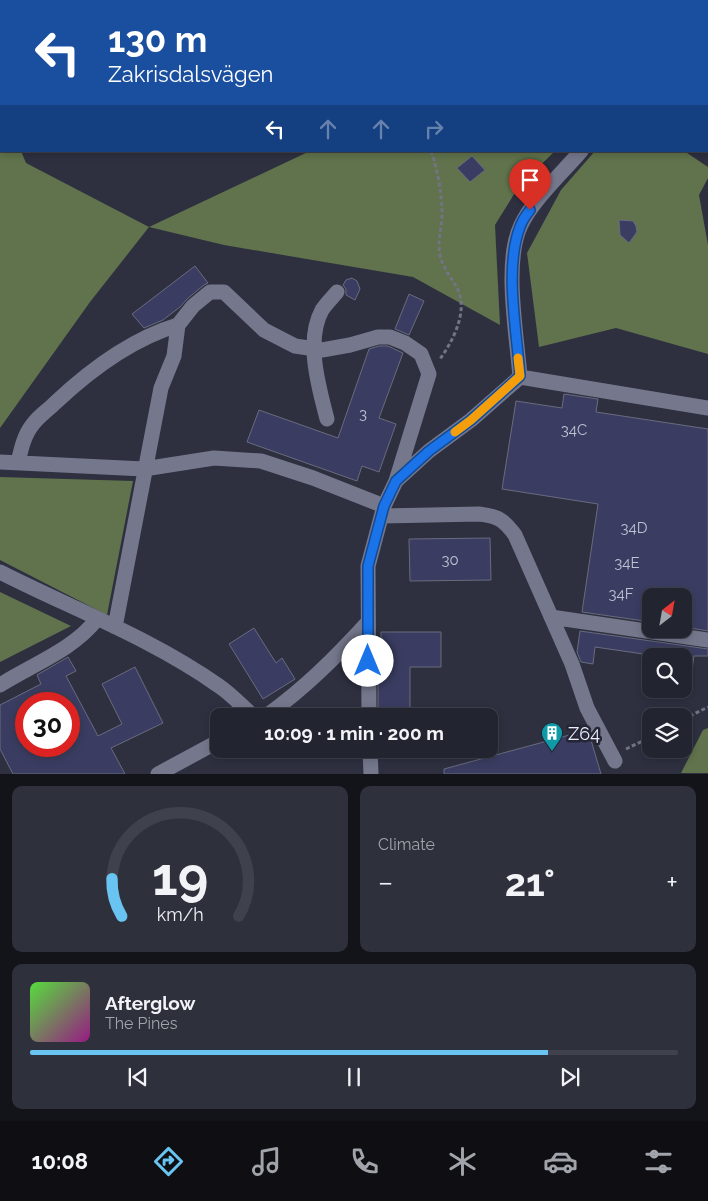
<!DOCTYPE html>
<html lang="en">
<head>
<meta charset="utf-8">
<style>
	:root { --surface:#222430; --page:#2e303c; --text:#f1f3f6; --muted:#a2a4ab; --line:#3f414c; --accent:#69c4f1 }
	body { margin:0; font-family:Raleway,sans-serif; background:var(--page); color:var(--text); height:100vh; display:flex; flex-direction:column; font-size:19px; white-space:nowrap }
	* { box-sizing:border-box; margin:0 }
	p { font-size:16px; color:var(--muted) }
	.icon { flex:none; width:28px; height:28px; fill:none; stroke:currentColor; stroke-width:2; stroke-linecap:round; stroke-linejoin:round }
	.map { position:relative; height:774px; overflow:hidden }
	.drawer { display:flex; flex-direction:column; gap:12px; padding:12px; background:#13141a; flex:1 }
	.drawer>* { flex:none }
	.hud { position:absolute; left:0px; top:0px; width:709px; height:152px; box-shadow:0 2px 8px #0003,0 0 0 1px var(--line); background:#1a4fa0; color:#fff; overflow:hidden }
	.needle { width:32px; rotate:31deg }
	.controls { position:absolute; left:642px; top:588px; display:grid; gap:10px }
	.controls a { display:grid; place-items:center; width:50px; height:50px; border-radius:10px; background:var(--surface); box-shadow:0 2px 8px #0003,0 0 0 1px var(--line); font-size:25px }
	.speed { position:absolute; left:15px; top:692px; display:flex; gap:10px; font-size:25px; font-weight:700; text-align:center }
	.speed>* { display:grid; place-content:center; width:65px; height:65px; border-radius:50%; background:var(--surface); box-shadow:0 2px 8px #0003,0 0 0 1px var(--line); line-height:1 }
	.speed .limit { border:8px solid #d22; background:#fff; color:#111 }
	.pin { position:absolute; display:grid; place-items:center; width:42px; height:42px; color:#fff; margin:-51px -21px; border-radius:50% 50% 50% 0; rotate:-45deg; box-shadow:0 0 5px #0007 }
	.pin .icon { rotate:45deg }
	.me { position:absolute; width:55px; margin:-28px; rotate:0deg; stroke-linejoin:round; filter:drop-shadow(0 0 4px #0008) }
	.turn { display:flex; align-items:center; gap:18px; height:105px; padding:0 25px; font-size:22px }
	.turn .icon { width:65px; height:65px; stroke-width:2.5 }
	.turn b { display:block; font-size:35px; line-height:42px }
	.lanes { display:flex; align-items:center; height:48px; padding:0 25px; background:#0003; justify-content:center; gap:25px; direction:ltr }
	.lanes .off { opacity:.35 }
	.big { font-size:38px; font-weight:700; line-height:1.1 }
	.drawer .tile { flex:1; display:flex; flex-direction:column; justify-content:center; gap:8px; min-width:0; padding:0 18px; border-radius:10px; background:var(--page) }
	.drawer .dial { align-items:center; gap:0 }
	.dial svg { height:130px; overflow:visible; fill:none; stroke:var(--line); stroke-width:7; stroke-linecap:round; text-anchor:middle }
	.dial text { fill:var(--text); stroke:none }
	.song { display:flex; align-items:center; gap:15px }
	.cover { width:60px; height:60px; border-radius:8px; background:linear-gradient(135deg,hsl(110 70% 55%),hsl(310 70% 35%)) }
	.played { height:5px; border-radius:2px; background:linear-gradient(90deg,var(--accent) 80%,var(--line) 80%) }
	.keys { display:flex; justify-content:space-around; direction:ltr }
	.heat { display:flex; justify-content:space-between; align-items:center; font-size:28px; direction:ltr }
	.drawer .tiles { flex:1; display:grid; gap:12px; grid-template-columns:1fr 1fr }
	.tile:last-child { grid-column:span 2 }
	.trip { position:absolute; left:210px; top:708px; width:288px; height:50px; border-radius:10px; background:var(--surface); box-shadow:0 2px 8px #0003,0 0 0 1px var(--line); font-weight:700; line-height:50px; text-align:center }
	.tabs { display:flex; height:80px; justify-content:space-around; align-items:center; background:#0e0e13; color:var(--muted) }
	.tabs .icon { width:35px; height:35px }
	.tabs .current { color:var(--accent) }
	.tabs b { font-size:22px; color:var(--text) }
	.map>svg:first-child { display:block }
	.forest { fill:#60734c }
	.building { fill:#3a3d61; stroke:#696b7e; fill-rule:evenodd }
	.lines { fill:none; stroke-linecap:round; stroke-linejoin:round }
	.path { stroke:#727483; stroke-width:3; stroke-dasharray:4 2.5; stroke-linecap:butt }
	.minor { stroke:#75788c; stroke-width:15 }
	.route-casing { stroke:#114b97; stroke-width:12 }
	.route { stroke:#1a73e8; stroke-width:9 }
	.slow { stroke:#f59e0b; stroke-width:9 }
	.labels { text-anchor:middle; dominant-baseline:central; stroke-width:5; stroke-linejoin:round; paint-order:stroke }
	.number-label { font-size:15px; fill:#c0c1d3 }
	.poi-label { font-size:18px; fill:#ecedf9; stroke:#242636; text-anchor:start }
</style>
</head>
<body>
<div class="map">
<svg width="708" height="774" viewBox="0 0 708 774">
	<rect width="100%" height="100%" fill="#2e3040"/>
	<path class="forest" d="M 0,94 L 1,151 L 21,151 L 26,163 L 149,227 L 310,151 L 555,151 L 519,186 L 495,225 L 500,325 L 413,277 L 224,245 L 149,227 L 90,302 L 0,428 Z
		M 595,151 L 684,151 L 708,167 L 708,178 L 699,195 L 708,245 L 708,354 L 616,328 L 539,347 L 527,253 L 561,190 Z
		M 0,477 L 133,481 L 107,615 L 0,560 Z
		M 0,592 L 71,626 L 0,662 Z
		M 708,728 L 708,773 L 681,773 L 703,730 Z"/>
	<path class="building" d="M 472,156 L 485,170 L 470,182 L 457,168 Z
		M 619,220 L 633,221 L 636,226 L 637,232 L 629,243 L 620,235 Z
		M 195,266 L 208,283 L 204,285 L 187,299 L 180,307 L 163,320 L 144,328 L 132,314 Z
		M 352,278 L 357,281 L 360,289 L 355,300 L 346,295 L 346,289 L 343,285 L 346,280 Z
		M 409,294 L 424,301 L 409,335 L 395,329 Z
		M 379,346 L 388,346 L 403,353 L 379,418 L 396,424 L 379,472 L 362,466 L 357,481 L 247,442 L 259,410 L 338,438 L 369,349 Z
		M 564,394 L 598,399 L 596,412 L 708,429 L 708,631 L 684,627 L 684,596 L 651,596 L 651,622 L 582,612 L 598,504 L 502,489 L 516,401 L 562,408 Z
		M 490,538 L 491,580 L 410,581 L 409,539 Z
		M 254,628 L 276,663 L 282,658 L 295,679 L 263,699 L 229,644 Z
		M 580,631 L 708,649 L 708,656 L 694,656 L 692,670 L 684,670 L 684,656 L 657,656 L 595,647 L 593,664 L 581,662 L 577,652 Z
		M 381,632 L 441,632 L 441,667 L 410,667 L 410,716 L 378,716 L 378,650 L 381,650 Z
		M 68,657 L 76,671 L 66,676 L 98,736 L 122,724 L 102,684 L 135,667 L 163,723 L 111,748 L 125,774 L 13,774 L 0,749 L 0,705 L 41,684 L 37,675 ZM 26,704 L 69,704 L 69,746 L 26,746 Z
		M 588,730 L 601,774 L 444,774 L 444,769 Z"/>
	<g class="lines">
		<path class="path" d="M 465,1 L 467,0
			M 431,151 C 438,172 442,193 442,215 C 442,228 437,241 440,254 C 442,267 451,277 457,288 C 469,310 453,341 440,359
			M 684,719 L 708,707
			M 626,749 L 651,737"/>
		<path class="minor" d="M 708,35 L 708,34
			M 520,377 L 708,408
			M 327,419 C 319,388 305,341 322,310 C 326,304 332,298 337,292
			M 0,462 L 144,469 L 214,458 L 261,461 L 313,478 L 384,506
			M 18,463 C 21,449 24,435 33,424 C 39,416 48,410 55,403 C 90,370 131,339 178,325
			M 382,516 L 479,514 C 498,516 504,520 515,535 L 572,664 L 587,708 L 615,761
			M 0,572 C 73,609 151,638 219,686 C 231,694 242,706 253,716
			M 551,617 L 708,640
			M 115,627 L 161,388 L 174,356 L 178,325 L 193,306 L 210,292 L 224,292 L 264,330 L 295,346 L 322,350 L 350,345 L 378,337 L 390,337 L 405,343 L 421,354 L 429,374 L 396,481
			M 0,685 C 33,664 73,650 97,619
			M 266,716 C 305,688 336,657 368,622
			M 369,716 L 368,566 L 384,506 L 396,481 L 429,451 L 471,420 L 520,377 C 517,335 503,262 521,225 C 533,200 562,173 581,151
			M 370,749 L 371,774
			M 158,774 L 219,741"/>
	</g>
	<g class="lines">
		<g class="route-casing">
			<path id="route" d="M 368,661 L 368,566 L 384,506 L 396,481 L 429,451 L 471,420 L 520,376 C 517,332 504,268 520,227 C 522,221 526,215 530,210"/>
		</g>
		<use href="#route" class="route"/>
		<path class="slow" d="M 455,432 L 471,420 L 520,376 L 518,358"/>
	</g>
	<defs>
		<g id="building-pin" transform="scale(1.125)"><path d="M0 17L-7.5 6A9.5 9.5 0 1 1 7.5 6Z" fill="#0f9aa8" stroke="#242636"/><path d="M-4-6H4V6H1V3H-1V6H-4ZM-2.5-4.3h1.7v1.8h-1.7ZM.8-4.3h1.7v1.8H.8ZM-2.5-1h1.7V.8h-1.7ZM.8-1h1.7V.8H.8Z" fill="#fff"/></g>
	</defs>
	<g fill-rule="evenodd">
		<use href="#building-pin" x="552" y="733"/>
	</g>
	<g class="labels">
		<g class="number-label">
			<text x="363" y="414">3</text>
			<text x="574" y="430">34C</text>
			<text x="634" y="528">34D</text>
			<text x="450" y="560">30</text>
			<text x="627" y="563">34E</text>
			<text x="621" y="594">34F</text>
		</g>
		<g class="poi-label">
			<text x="568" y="733">Z64</text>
		</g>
	</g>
</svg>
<div class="controls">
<a><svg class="needle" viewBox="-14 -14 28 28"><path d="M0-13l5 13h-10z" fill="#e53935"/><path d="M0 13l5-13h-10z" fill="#a2a4ab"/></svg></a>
<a><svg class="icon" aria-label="search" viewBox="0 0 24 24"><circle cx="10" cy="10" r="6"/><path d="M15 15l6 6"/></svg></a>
<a><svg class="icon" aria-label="layers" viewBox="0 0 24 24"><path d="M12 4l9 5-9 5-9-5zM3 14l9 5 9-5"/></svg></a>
</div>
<div class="speed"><div class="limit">30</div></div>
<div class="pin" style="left:530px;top:210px;background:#d93025"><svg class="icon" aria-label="arrive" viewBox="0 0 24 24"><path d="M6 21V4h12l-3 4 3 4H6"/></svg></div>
<svg class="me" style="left:368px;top:661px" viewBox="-20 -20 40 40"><circle r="19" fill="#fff"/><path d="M0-13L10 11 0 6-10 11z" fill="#1a73e8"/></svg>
<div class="trip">10:09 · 1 min · 200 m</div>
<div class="hud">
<div class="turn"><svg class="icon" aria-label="left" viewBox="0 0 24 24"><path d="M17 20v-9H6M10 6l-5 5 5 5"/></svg><div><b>130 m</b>Zakrisdalsvägen</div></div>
<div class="lanes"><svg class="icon" aria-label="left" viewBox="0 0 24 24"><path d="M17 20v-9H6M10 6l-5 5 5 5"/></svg><svg class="icon off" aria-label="ahead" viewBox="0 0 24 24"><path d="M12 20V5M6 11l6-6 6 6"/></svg><svg class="icon off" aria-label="ahead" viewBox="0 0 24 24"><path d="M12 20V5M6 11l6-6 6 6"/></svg><svg class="icon off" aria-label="right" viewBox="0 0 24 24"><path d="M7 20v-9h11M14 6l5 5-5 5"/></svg></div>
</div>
</div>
<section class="drawer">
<div class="tiles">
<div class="tile dial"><svg viewBox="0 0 100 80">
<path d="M14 69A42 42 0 1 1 86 69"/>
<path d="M14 69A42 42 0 0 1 8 46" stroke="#69c4f1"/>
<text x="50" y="56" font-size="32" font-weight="700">19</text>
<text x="50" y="72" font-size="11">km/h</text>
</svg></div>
<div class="tile"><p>Climate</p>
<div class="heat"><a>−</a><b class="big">21°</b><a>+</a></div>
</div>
<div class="tile">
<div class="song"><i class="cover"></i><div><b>Afterglow</b><p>The Pines</p></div></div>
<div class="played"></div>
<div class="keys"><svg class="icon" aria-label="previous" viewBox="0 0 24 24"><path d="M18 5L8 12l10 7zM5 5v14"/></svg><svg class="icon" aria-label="pause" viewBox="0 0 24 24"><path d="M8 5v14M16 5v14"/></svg><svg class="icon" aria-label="next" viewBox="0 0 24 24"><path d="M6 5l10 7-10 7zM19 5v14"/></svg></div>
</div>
</div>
</section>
<nav class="tabs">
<b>10:08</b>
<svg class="icon current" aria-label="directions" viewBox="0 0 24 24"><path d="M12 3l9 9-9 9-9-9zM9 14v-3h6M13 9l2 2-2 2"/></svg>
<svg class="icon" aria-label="music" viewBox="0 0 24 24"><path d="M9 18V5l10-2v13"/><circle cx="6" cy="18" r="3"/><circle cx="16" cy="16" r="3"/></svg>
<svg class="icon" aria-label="phone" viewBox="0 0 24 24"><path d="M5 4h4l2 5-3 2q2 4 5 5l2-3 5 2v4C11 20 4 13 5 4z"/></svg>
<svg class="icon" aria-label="climate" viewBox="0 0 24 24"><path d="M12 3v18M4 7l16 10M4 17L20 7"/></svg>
<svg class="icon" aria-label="car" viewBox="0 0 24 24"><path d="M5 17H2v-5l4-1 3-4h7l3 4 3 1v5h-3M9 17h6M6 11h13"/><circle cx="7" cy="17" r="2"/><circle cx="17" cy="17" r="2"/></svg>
<svg class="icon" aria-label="filters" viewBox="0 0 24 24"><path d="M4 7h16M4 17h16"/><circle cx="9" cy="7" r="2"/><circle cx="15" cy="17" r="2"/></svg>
</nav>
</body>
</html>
